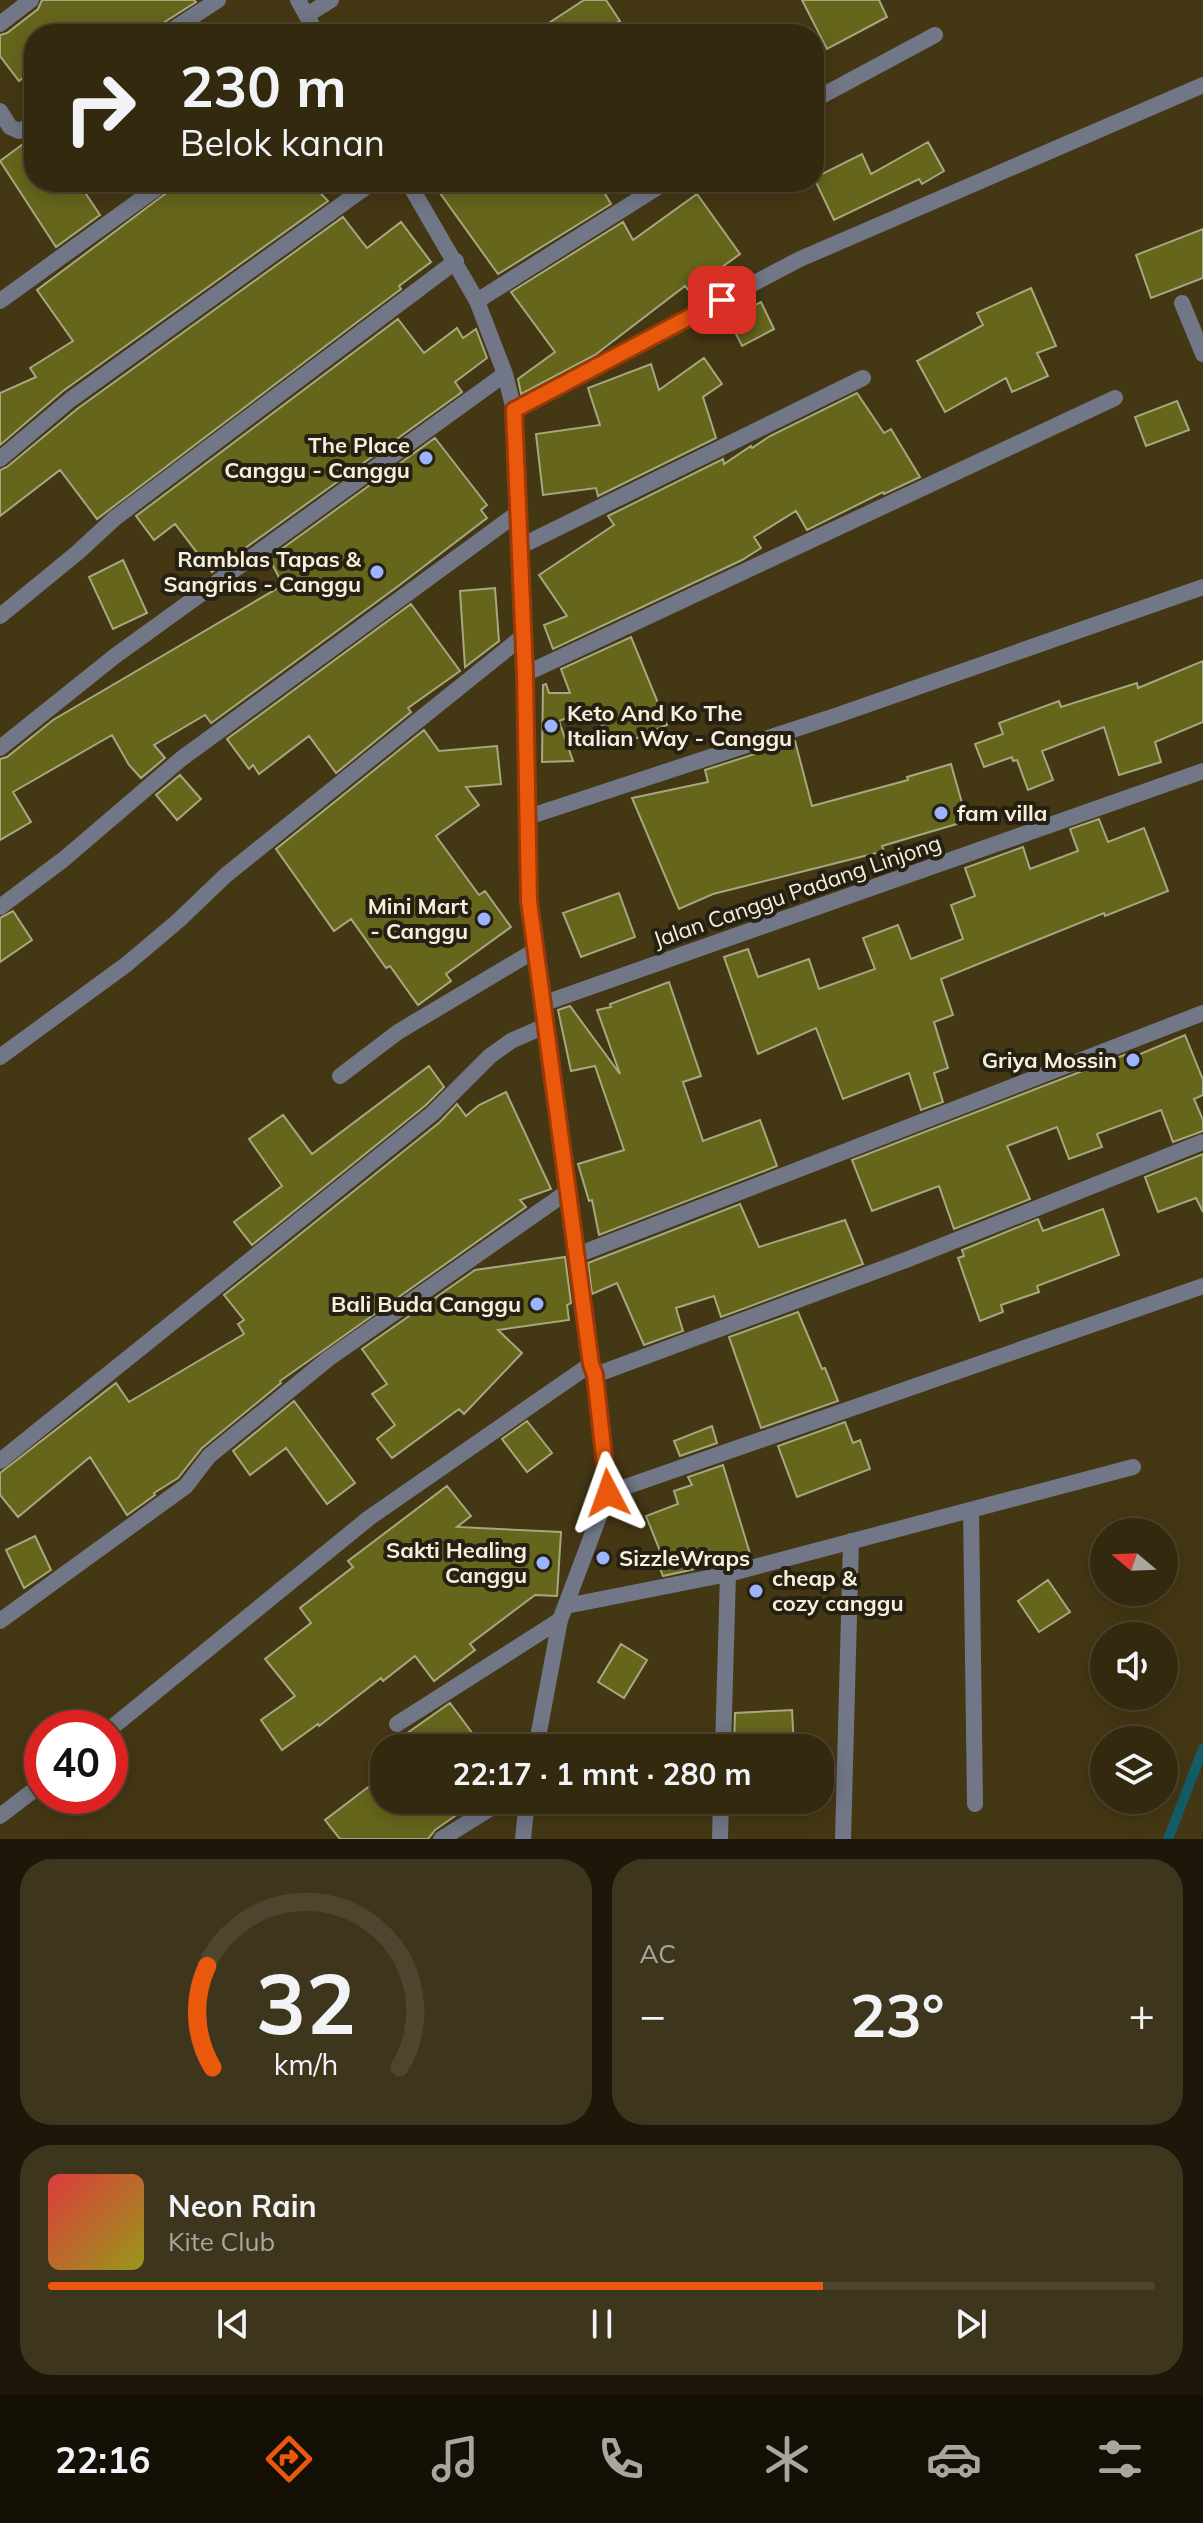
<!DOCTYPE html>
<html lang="id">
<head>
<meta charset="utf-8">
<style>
	:root { --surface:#33290f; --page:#3e351d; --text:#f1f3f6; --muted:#a9a69e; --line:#4e452f; --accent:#ea580c }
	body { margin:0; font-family:Mulish,sans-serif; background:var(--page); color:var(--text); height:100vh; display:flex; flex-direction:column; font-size:30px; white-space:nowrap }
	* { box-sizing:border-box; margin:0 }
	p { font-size:26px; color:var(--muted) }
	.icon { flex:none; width:44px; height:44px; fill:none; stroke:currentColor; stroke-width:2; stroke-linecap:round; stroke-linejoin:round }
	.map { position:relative; height:1839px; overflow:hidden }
	.details { display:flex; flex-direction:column; gap:20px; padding:20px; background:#1c1708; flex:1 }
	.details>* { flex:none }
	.guide { position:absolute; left:24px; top:24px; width:800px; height:168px; border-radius:32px; box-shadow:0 4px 20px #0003,0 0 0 2px var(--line); background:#33290f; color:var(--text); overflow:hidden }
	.needle { width:52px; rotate:289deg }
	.tools { position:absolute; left:1090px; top:1518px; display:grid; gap:16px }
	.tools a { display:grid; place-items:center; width:88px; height:88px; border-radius:50%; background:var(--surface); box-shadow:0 4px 20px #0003,0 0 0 2px var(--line); font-size:40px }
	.speed { position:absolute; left:24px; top:1710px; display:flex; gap:16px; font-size:40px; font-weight:700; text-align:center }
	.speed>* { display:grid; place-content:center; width:104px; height:104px; border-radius:50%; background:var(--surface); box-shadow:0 4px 20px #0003,0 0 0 2px var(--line); line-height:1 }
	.speed .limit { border:12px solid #d22; background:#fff; color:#111 }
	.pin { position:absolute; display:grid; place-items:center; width:68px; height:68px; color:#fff; margin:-34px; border-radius:16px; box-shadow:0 4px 12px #0006 }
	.me { position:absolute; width:88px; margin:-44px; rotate:356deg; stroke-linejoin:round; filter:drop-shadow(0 0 6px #0008) }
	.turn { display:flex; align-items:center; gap:28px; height:168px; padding:0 24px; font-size:36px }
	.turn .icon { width:104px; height:104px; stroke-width:2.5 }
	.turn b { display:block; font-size:56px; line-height:68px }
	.big { font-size:60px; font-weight:700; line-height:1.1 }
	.details .card { flex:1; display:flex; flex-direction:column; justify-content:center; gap:12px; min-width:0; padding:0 28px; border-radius:32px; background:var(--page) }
	.details .dial { align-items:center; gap:0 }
	.dial svg { height:208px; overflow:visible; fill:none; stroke:var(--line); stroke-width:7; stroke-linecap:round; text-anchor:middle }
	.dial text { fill:var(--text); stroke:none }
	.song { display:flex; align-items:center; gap:24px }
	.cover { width:96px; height:96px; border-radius:12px; background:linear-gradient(135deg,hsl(0 70% 55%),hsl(60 70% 35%)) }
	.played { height:8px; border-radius:4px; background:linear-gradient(90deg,var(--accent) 70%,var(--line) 70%) }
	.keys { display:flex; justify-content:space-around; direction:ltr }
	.heat { display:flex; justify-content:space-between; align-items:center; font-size:44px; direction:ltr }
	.details .tiles { flex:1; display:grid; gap:20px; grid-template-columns:1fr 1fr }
	.card:last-child { grid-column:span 2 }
	.trip { position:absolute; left:370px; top:1734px; width:464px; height:80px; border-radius:32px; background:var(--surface); box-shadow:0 4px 20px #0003,0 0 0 2px var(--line); font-weight:700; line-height:80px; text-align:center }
	.menu { display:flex; height:128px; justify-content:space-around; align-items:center; background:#141006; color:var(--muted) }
	.menu .icon { width:56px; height:56px }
	.menu .on { color:var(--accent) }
	.menu b { font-size:36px; color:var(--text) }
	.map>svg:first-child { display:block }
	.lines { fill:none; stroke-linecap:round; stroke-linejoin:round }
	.stream { stroke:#125d68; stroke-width:10 }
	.building { fill:#65651c; stroke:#a6a880; stroke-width:2 }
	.minor { stroke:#717786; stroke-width:16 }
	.tertiary { stroke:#717786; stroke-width:16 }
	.route-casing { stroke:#983908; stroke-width:20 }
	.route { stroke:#ea580c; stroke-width:14 }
	.poi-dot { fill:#9cb4fd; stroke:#252011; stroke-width:3 }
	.labels { text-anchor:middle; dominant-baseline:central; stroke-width:8; stroke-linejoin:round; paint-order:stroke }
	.poi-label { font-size:22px; font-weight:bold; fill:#f7efdc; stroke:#252011; text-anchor:end }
	.street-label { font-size:22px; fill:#f7efdc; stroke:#252011 }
</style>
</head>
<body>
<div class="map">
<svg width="1203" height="1839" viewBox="0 0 1203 1839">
	<rect width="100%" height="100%" fill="#443714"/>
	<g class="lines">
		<path class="stream" d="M 1168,1839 L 1203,1749"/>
	</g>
	<path class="building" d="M 42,0 L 194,0 L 196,2 L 160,25 L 155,34 L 34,34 L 34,69 L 19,81 L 0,56 L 0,35 L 7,33 L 38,9 Z
		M 584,0 L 606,0 L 620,21 L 618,22 L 625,34 L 532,34 Z
		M 802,0 L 879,0 L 887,17 L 827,49 Z
		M 34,136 L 34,182 L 78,182 L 100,215 L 56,247 L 0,161 Z
		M 928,142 L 944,171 L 922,184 L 919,179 L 834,220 L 814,178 L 862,154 L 871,174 Z
		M 181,182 L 310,182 L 328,201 L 63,391 L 0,445 L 0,393 L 36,377 L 30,368 L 73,341 L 37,290 Z
		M 432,182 L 598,182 L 611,204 L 498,274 Z
		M 697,194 L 740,254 L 689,291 L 685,286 L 595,355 L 521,394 L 518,379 L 555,352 L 511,292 L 623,222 L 633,240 Z
		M 343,217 L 367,248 L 401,222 L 431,262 L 399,286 L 401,289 L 385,301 L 97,519 L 60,470 L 0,516 L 0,470 L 7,467 L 77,409 Z
		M 1203,229 L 1203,278 L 1151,298 L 1136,255 Z
		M 1031,288 L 1056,346 L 1037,353 L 1048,376 L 1012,392 L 1006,378 L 945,412 L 917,361 L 983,325 L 977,313 Z
		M 761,302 L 774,329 L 742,346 L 728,318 Z
		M 398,319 L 424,353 L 457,328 L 463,338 L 476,329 L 487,358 L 455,382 L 462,392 L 212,572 L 175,524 L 154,540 L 136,516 Z
		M 704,358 L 722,384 L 703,397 L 716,438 L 598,496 L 596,488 L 543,495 L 536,434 L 600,425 L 588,388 L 651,364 L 659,390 Z
		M 857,393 L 884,433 L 891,429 L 920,477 L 884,494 L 883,492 L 807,530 L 796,511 L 754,537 L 761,548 L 742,560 L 553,649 L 544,625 L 567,616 L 539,575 L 614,525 L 608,516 L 723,459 L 724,464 L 751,446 L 752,448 L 770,436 Z
		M 1177,401 L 1189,430 L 1146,446 L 1135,417 Z
		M 435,438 L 487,505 L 481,510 L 487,518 L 397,587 L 214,721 L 211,723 L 205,715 L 154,745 L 165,758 L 141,778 L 129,765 L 112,735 L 13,792 L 31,822 L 0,840 L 0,759 L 7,757 L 53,720 L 283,585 L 269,558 Z
		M 123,560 L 147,613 L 113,629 L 89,577 Z
		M 495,588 L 499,641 L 465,667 L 460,591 Z
		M 411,604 L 460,671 L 408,708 L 411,712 L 336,773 L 309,736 L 259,774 L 253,765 L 249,769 L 227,739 Z
		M 631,637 L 667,725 L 612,749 L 594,707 L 559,721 L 573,761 L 542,762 L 543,685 L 546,684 L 549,693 L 570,693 L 561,669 Z
		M 1203,661 L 1203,722 L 1155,742 L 1161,762 L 1119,775 L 1104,727 L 1042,751 L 1053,780 L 1028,790 L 1017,760 L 1013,761 L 1012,757 L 984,767 L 975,744 L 1003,734 L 999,723 L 1059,701 L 1061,707 L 1137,683 L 1138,688 Z
		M 424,730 L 439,751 L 497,746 L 501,784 L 466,787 L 479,805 L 436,836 L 479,895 L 485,891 L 511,927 L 446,974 L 451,981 L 418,1005 L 390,966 L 386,968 L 351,919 L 334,931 L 276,849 Z
		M 795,741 L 812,806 L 908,780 L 907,777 L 951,764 L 967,821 L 882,846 L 884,851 L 713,894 L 679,909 L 632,798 L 708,782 L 705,770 Z
		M 180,775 L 201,799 L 177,820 L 156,795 Z
		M 1099,819 L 1108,842 L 1144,828 L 1168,891 L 1105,916 L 1104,913 L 941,979 L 953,1015 L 934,1022 L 948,1068 L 934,1073 L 943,1102 L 921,1110 L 909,1073 L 843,1099 L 816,1028 L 758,1054 L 724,957 L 748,949 L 758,977 L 809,959 L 819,989 L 875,969 L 863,938 L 898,925 L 911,959 L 963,939 L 951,905 L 975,896 L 965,868 L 1023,847 L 1030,869 L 1078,851 L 1070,829 Z
		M 619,893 L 635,937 L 581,957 L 563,913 Z
		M 13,911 L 32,940 L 0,962 L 0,918 Z
		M 669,982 L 701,1076 L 683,1082 L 703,1141 L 760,1120 L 777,1166 L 599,1235 L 592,1200 L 589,1201 L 578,1164 L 624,1150 L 595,1066 L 571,1071 L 558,1010 L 570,1006 L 620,1074 L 597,1010 L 611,1007 L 610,1004 Z
		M 1185,1035 L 1203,1080 L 1203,1095 L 1194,1099 L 1203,1120 L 1203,1131 L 1173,1142 L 1161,1110 L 1097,1134 L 1102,1147 L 1069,1159 L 1057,1127 L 1007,1146 L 1030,1199 L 954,1229 L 939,1186 L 872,1211 L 852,1160 L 1129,1053 L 1131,1058 Z
		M 429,1066 L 444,1087 L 426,1105 L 252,1245 L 234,1222 L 282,1186 L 249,1139 L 283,1115 L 312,1154 Z
		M 506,1092 L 551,1189 L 520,1200 L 526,1207 L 280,1381 L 281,1383 L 202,1448 L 178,1478 L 154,1493 L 155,1495 L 127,1515 L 90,1457 L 18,1517 L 0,1495 L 0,1473 L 116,1383 L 129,1402 L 244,1334 L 238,1324 L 244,1320 L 224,1295 L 440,1122 L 457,1104 L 466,1116 L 479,1105 Z
		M 1203,1154 L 1203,1212 L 1196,1198 L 1158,1212 L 1145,1177 Z
		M 740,1204 L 759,1247 L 845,1220 L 863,1264 L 721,1317 L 714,1296 L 676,1308 L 683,1331 L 644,1345 L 617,1283 L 592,1294 L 588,1263 Z
		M 1103,1209 L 1119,1255 L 1037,1286 L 1039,1292 L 1001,1305 L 1003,1312 L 980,1321 L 958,1258 L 964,1256 L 962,1250 L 1038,1219 L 1043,1231 Z
		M 565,1257 L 571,1303 L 567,1305 L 569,1320 L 498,1330 L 522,1353 L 464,1414 L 459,1409 L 392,1458 L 377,1439 L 395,1425 L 372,1394 L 387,1384 L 362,1349 L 475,1270 Z
		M 798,1312 L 822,1369 L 825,1368 L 838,1401 L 761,1428 L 729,1337 Z
		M 294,1401 L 355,1483 L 327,1504 L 286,1448 L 250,1475 L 233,1451 Z
		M 527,1421 L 552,1453 L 527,1472 L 502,1439 Z
		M 845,1422 L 853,1443 L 860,1440 L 870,1469 L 797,1497 L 778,1446 Z
		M 712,1426 L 717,1443 L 680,1456 L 674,1441 Z
		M 723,1465 L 751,1557 L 725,1563 L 723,1558 L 695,1569 L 663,1576 L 656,1558 L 662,1556 L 646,1516 L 678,1504 L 674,1491 L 692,1485 L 688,1477 Z
		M 447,1486 L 471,1516 L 457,1527 L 561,1532 L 557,1596 L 535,1595 L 470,1644 L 475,1650 L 434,1681 L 415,1656 L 383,1681 L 381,1678 L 319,1726 L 318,1724 L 282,1750 L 261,1720 L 295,1696 L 265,1659 L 311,1623 L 300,1608 L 353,1567 L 348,1561 Z
		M 35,1536 L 51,1570 L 24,1588 L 6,1550 Z
		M 1048,1580 L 1070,1612 L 1039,1632 L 1018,1601 Z
		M 621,1644 L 647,1660 L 624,1698 L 598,1682 Z
		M 450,1703 L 473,1734 L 455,1748 L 386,1748 Z
		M 792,1710 L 794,1748 L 734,1748 L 735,1713 Z
		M 384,1775 L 384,1800 L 478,1800 L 435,1830 L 428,1839 L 340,1839 L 325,1820 Z"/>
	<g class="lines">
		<path class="minor" d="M 307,15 L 331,0
			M 0,24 L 31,0
			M 166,34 L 218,0
			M 814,100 L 935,35
			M 0,111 L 10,127 L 19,131 L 34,124
			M 0,301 L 165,182
			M 477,301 L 666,182
			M 1182,303 L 1203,354
			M 514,410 L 800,259 L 1203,85
			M 0,459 L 70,400 L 373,182
			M 521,546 L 863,378
			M 0,616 L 77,553 L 115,518 L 456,261
			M 525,674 L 1115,398
			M 0,748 L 115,656 L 505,374
			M 528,817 L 838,715 L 1203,587
			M 0,907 L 64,859 L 181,759 L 519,512
			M 542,1004 L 1203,771
			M 0,1057 L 127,964 L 179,920 L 226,875 L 522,637
			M 340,1076 L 398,1032 L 534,951
			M 577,1255 L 1203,1013
			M 595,1375 L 906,1260 L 1203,1142
			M 0,1461 L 433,1113 L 490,1056 L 511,1041 L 545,1026
			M 608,1493 L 1203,1286
			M 971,1510 L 975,1804
			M 566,1606 L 728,1574 L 1133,1467
			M 0,1621 L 186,1486 L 209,1456 L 328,1359 L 567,1192
			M 397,1724 L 560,1620
			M 110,1729 L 369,1518 L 591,1364
			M 723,1748 L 728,1574
			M 0,1816 L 42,1784
			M 441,1839 L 504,1800
			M 720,1839 L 721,1800
			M 843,1839 L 851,1541"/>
		<path class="tertiary" d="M 298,0 L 317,34
			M 408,182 L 477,301 L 505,374 L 514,410 L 525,674 L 529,901 L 567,1192 L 591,1364 L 595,1375 L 608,1493 L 560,1620 L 536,1748
			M 523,1839 L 527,1800"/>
	</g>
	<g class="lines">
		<g class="route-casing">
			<path id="route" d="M 608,1493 L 595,1375 L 591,1364 L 529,901 L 525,674 L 514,410 L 722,300"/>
		</g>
		<use href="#route" class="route"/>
	</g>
	<g class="poi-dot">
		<circle cx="426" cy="458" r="8"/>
		<circle cx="377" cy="572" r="8"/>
		<circle cx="551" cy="726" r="8"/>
		<circle cx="941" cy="813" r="8"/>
		<circle cx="484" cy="919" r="8"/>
		<circle cx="1133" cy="1060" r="8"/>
		<circle cx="537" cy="1304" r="8"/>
		<circle cx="603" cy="1558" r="8"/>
		<circle cx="543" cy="1563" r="8"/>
		<circle cx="756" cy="1591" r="8"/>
	</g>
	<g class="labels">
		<g class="poi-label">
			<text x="410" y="445">The Place<tspan x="410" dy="25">Canggu - Canggu</tspan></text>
			<text x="361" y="559">Ramblas Tapas &amp;<tspan x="361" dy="25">Sangrias - Canggu</tspan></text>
			<text x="567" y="713" text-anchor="start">Keto And Ko The<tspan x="567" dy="25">Italian Way - Canggu</tspan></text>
			<text x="957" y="813" text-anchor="start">fam villa</text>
			<text x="468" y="906">Mini Mart<tspan x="468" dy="25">- Canggu</tspan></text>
			<text x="1117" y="1060">Griya Mossin</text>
			<text x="521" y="1304">Bali Buda Canggu</text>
			<text x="527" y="1550">Sakti Healing<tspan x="527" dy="25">Canggu</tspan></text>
			<text x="619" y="1558" text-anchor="start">SizzleWraps</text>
			<text x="772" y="1578" text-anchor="start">cheap &amp;<tspan x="772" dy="25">cozy canggu</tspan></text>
		</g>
		<g class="street-label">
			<text transform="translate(797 891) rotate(-19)">Jalan Canggu Padang Linjong</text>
		</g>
	</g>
</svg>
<div class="tools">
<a><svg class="needle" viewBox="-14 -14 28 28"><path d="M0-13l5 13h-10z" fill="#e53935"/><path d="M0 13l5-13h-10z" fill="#a9a69e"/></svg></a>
<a><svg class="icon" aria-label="sound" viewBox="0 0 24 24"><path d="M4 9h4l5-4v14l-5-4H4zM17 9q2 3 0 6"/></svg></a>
<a><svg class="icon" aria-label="layers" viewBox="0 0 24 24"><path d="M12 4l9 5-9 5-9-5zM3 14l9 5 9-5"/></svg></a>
</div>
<div class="speed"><div class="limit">40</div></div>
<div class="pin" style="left:722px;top:300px;background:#d93025"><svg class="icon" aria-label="arrive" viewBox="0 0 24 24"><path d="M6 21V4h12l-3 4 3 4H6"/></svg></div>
<svg class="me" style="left:608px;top:1493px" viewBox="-20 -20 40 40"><path d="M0-17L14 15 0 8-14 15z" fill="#ea580c" stroke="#fff" stroke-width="4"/></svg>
<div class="trip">22:17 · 1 mnt · 280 m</div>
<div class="guide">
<div class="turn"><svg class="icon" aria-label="right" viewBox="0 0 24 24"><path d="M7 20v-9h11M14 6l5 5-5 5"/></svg><div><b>230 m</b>Belok kanan</div></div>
</div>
</div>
<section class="details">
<div class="tiles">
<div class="card dial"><svg viewBox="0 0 100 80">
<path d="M14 69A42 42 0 1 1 86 69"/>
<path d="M14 69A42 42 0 0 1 12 30" stroke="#ea580c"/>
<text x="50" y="56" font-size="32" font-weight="700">32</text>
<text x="50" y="72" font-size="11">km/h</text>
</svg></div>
<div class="card"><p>AC</p>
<div class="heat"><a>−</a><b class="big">23°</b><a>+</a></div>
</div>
<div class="card">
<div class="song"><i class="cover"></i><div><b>Neon Rain</b><p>Kite Club</p></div></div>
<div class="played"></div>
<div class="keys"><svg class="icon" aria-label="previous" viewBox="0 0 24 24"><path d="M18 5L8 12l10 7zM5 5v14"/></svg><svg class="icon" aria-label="pause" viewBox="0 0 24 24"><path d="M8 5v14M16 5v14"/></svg><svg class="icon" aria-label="next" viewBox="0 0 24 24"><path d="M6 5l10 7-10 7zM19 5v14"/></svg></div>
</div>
</div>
</section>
<nav class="menu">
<b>22:16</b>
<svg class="icon on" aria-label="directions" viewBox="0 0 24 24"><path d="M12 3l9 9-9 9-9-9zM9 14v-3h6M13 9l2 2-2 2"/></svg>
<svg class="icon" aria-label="music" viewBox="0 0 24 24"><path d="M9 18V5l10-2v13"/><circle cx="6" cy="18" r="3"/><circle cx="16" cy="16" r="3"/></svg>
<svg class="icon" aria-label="phone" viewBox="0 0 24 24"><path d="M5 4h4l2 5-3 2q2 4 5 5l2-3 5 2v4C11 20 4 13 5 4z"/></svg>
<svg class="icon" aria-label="climate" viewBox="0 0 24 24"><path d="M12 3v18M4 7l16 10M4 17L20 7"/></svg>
<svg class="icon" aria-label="car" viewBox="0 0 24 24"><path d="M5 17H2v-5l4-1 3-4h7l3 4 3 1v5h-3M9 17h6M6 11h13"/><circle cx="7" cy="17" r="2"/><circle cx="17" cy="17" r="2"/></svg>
<svg class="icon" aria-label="filters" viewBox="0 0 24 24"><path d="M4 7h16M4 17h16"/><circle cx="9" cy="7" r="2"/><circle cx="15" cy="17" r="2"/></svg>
</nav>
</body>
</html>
